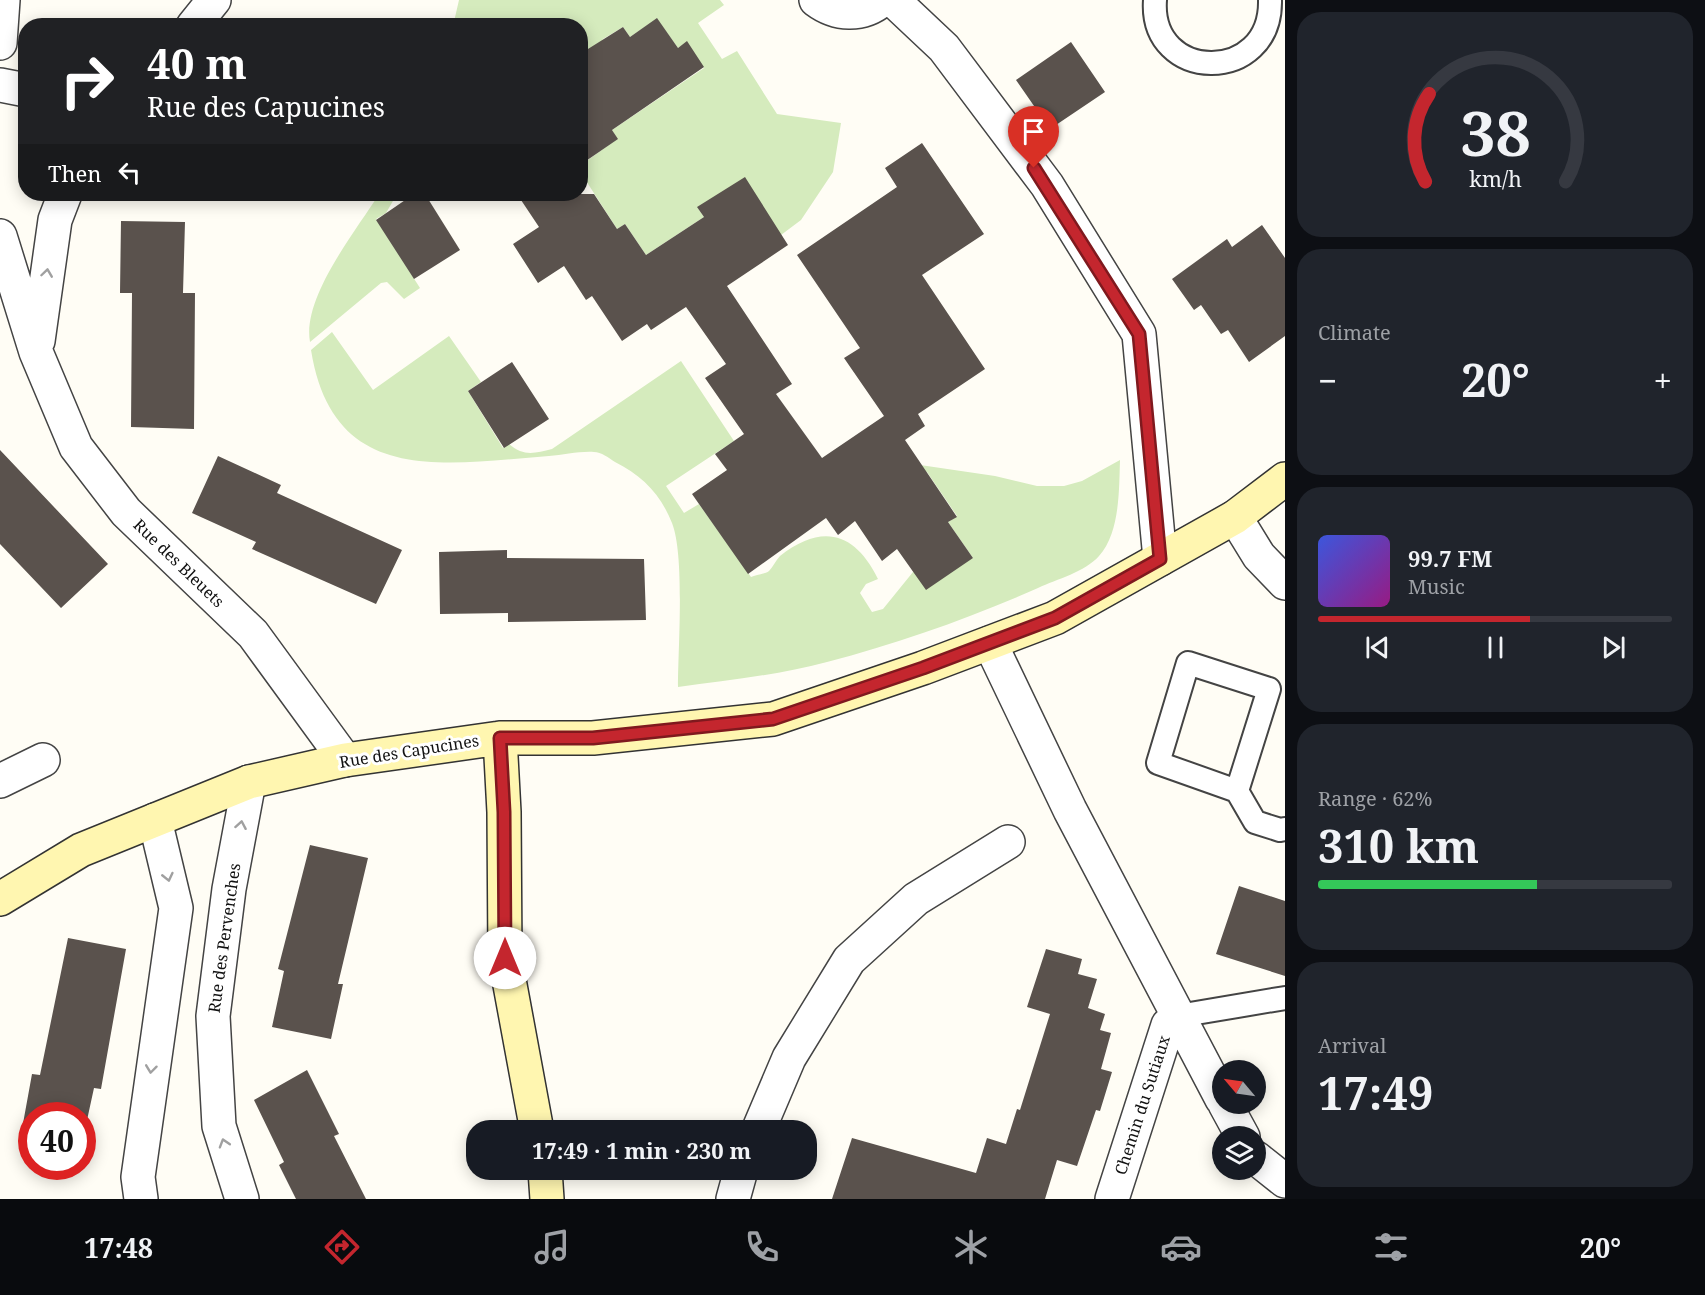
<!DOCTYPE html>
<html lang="en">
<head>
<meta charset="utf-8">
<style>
	:root { --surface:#171b24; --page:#20242c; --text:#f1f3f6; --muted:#9ea1a6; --line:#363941; --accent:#c4262e }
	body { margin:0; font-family:"Noto Serif",serif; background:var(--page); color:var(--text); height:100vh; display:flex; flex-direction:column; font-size:22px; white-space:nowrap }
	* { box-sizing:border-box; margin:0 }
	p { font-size:20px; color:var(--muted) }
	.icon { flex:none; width:33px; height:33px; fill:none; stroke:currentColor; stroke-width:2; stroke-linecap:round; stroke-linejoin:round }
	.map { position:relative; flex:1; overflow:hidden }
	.panel { display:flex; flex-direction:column; gap:12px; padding:12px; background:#0d0f14; width:420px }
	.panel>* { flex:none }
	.guide { position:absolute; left:18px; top:18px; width:570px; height:183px; border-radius:24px; box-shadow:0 3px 15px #0003; background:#202124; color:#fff; overflow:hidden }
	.needle { width:39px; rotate:299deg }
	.buttons { position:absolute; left:1212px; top:1060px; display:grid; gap:12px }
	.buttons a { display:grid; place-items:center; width:54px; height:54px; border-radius:50%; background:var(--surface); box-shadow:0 3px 15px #0003; font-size:30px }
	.speed { position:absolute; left:18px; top:1102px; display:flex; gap:12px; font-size:30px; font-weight:700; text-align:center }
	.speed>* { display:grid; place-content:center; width:78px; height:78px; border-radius:50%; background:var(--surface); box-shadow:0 3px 15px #0003; line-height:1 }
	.speed .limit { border:9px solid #d22; background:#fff; color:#111 }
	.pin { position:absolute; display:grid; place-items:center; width:51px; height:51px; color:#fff; margin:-62px -26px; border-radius:50% 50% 50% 0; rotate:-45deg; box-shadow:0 0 6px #0007 }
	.pin .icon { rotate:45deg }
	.me { position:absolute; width:66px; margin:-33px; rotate:0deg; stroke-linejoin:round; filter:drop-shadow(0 0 4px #0008) }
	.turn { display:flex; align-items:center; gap:21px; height:126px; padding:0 30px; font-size:27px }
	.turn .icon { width:78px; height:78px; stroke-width:2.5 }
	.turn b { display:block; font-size:42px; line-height:51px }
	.then { display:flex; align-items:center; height:57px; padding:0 30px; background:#0003; gap:12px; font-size:22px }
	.big { font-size:45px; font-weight:700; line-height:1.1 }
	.panel .card { flex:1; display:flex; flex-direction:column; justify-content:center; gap:9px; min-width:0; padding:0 21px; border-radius:24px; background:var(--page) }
	.panel .dial { align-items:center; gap:0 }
	.dial svg { height:156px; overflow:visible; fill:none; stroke:var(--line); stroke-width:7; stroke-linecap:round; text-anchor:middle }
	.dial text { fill:var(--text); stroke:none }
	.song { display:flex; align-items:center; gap:18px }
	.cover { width:72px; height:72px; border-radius:9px; background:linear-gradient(135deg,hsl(230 70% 55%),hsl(310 70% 35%)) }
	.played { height:6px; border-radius:3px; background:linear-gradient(90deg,var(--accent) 60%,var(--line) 60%) }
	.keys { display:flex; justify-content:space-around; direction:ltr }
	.heat { display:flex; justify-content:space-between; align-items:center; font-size:33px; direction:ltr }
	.charge { height:9px; border-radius:4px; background:linear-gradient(90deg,#34c759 62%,var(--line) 0) }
	.trip { position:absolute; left:466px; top:1120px; width:351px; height:60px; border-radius:24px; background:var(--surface); box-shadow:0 3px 15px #0003; font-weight:700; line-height:60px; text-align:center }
	.menu { display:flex; height:96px; justify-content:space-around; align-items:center; background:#090b0e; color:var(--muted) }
	.menu .icon { width:42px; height:42px }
	.menu .current { color:var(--accent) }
	.menu b { font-size:27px; color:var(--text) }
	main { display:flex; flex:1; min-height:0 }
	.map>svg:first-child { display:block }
	.green { fill:#d5ebbd }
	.building { fill:#5a524d }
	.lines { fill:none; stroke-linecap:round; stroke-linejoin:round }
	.lane-casing { stroke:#444; stroke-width:26 }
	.street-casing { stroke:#444; stroke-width:36 }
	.secondary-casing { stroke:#333; stroke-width:36 }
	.lane { stroke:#fff; stroke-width:22 }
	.street { stroke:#fff; stroke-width:33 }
	.secondary { stroke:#fff6b0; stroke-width:33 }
	.oneway { stroke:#a0a0a0 }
	.route-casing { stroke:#7f191e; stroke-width:15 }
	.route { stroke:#c4262e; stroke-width:10 }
	.labels { text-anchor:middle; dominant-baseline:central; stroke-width:6; stroke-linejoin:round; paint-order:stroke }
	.street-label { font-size:16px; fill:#111; stroke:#fff }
</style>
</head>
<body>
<main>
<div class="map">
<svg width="1285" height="1199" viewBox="0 0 1285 1199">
	<rect width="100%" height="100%" fill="#fffdf5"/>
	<path class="green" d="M 459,0 L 720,0 L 724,5 L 698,23 L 722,59 L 737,51 L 777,114 L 841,123 L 833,172 L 801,220 L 781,235 L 698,208 L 704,217 L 646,255 L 625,224 L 617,229 L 581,173 L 581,165 L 617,139 L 612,130 L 704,68 L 687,42 L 678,48 L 657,19 L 630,37 L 623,27 L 603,39 L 588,64 L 581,53 L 580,26 L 562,25 L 558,20 L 550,25 L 453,26 Z
		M 379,194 L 397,194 L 386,213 L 376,219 L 420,288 L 404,299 L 387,282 L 381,283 L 310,342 C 302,297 356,231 379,194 Z
		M 332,332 L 373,390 L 449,336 L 481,382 L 468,391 L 503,448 L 509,444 C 524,457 535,453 552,449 L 681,361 L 734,441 L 666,486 L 684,513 L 699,504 L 751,577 C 756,575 765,574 769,571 C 773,567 776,560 780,556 C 822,523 855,532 878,579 L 866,584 L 860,593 L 872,612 L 883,609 L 913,572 L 973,558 L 948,522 L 957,516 L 927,472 L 893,461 L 995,476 L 1037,486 L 1064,486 L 1082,481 L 1120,460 C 1119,490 1120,533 1099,556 C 1085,572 1057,579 1038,588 C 970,618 899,643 827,662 C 779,675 728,680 678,687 C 678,648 685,556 672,523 C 660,493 642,476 615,462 C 609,458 601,452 594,452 C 580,451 563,455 549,456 C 443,464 333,487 311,350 Z"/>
	<path class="building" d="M 657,18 L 678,48 L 687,41 L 704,67 L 612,130 L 618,139 L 580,165 L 580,54 L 623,27 L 630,37 Z
		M 1071,42 L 1105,92 L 1050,129 L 1016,80 Z
		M 922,143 L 984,234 L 922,275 L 985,369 L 918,414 L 925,426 L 905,440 L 957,517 L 948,522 L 973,558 L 926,590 L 897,549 L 882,561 L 855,521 L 838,535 L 826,518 L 748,574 L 692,494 L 727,470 L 715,454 L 744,434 L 705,378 L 726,364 L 686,307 L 651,330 L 647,324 L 622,341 L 592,296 L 586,300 L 564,266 L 538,283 L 513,244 L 539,227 L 517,194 L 594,194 L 617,229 L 625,224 L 646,255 L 704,217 L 697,207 L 745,177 L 788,245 L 727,286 L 792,384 L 776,394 L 822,458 L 884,416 L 844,358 L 860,348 L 797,255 L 897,187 L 885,168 Z
		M 414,194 L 425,194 L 460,250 L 414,279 L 376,220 Z
		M 121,221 L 185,222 L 183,293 L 195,293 L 194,429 L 131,427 L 132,293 L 120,293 Z
		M 1262,225 L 1285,258 L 1285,336 L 1249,362 L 1228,330 L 1221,334 L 1201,305 L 1194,310 L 1172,279 L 1227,239 L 1232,247 Z
		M 512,362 L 549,419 L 504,448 L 468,391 Z
		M 0,450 L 108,564 L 61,608 L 0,544 Z
		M 218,456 L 281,485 L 277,493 L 402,550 L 376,604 L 252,549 L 256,542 L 192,513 Z
		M 507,550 L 507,558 L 644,559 L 646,620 L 508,622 L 508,613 L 440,614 L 439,552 Z
		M 310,845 L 368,858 L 338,984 L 343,984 L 331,1039 L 272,1027 L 284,971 L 278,969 Z
		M 1239,886 L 1285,901 L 1285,976 L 1216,954 Z
		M 68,938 L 126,949 L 101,1089 L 94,1088 L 82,1143 L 82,1116 L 32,1116 L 32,1142 L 20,1140 L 32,1074 L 40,1075 Z
		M 1046,949 L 1082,959 L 1078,974 L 1097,979 L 1088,1008 L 1105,1014 L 1100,1030 L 1111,1033 L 1101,1069 L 1112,1072 L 1100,1111 L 1096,1110 L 1077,1166 L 1057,1160 L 1045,1199 L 832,1199 L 852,1138 L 976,1173 L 987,1138 L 1006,1144 L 1017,1109 L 1020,1110 L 1050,1014 L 1027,1007 Z
		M 307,1070 L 339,1134 L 334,1136 L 366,1199 L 296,1199 L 279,1165 L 284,1162 L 254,1100 Z"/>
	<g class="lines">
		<g class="lane-casing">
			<path id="lane" d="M 1155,0 C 1149,83 1272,85 1270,0
				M 1237,791 L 1269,689 L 1188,663 L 1158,763 L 1237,791 L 1255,822 L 1280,830 L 1285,829
				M 1178,1016 L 1285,998"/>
		</g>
		<g class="street-casing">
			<path id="street" d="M 816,0 C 836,15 862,17 882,0
				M 893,0 L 944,48 L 1047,185 L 1139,334 L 1160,559
				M 193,26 L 214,0
				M 0,43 L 3,0
				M 0,85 L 26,90
				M 0,236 L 36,352 L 76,447 L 126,512 L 253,634 L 345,760
				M 38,341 L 55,220 L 65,194
				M 1235,517 L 1259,556 L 1285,583
				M 990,643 L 1070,810 L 1222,1099
				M 0,781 L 43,760
				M 1225,1104 L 1243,1137
				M 758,1131 L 789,1058 L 849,960 L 916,899 L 1008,842
				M 1256,1158 L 1285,1181
				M 141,1199 L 138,1177 L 176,908 L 155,820
				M 242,1199 L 219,1126 L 213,1016 L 229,889 L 249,782
				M 733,1199 L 741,1170
				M 1112,1199 L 1168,1025 L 1178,1016"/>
		</g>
		<g class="secondary-casing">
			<path id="secondary" d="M 500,738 L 504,812 L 505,958 L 537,1131
				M 0,899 L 81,850 L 249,782 L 345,760 L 500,738 L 593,738 L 773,719 L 923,668 L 1055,618 L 1235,517 L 1285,479
				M 545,1170 L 547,1199"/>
		</g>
		<use href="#lane" class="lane"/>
		<use href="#street" class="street"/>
		<use href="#secondary" class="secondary"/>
	</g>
	<defs><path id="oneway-chevron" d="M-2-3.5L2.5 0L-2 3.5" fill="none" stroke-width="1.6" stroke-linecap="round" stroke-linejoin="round" transform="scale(1.5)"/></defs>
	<g class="oneway">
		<use href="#oneway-chevron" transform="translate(47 273) rotate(-82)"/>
		<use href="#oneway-chevron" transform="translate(241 825) rotate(-80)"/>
		<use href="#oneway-chevron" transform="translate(168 877) rotate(77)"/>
		<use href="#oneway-chevron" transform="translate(151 1069) rotate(97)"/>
		<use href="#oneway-chevron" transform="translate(224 1143) rotate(-107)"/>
	</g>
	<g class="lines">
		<g class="route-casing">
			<path id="route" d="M 505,958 L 504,812 L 500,738 L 593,738 L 773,719 L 923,668 L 1055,618 L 1160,559 L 1139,334 L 1034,168"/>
		</g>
		<use href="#route" class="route"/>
	</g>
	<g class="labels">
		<g class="street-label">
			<text transform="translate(179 563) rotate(44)">Rue des Bleuets</text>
			<text transform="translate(409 751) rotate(-9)">Rue des Capucines</text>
			<text transform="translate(224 938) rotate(-82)">Rue des Pervenches</text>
			<text transform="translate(1142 1105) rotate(-72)">Chemin du Sutiaux</text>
		</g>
	</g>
</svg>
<div class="buttons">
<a><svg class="needle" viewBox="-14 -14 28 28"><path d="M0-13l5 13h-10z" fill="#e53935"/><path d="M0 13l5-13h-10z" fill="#9ea1a6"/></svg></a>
<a><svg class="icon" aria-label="layers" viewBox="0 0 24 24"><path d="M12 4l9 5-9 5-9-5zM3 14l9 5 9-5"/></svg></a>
</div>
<div class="speed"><div class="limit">40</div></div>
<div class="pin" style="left:1034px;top:168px;background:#d93025"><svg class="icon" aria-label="arrive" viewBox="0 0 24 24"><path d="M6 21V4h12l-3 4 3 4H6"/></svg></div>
<svg class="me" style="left:505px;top:958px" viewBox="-20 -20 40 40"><circle r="19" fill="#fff"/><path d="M0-13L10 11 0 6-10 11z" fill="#c4262e"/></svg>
<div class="trip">17:49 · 1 min · 230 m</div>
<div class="guide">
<div class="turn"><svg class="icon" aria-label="right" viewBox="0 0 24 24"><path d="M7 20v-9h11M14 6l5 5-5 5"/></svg><div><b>40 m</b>Rue des Capucines</div></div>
<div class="then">Then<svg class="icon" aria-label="left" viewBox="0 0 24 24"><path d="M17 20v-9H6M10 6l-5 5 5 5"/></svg></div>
</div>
</div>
<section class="panel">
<div class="card dial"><svg viewBox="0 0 100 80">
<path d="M14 69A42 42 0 1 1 86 69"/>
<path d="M14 69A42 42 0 0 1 16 24" stroke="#c4262e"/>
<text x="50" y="56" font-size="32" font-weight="700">38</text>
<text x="50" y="72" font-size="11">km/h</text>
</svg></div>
<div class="card"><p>Climate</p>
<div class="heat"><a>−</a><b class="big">20°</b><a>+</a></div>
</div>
<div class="card">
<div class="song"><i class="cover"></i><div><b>99.7 FM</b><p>Music</p></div></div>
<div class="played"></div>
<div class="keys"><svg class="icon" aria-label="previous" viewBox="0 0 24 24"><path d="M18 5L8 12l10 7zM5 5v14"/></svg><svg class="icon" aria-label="pause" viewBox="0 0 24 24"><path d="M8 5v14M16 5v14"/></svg><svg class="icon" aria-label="next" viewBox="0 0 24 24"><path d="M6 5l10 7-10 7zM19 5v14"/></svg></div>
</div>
<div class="card"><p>Range · 62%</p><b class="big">310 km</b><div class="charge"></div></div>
<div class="card"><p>Arrival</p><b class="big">17:49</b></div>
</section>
</main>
<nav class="menu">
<b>17:48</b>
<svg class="icon current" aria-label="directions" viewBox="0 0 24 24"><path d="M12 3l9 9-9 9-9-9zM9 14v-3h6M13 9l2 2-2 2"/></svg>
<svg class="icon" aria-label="music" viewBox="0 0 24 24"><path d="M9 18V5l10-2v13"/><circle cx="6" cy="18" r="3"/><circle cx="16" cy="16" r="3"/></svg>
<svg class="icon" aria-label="phone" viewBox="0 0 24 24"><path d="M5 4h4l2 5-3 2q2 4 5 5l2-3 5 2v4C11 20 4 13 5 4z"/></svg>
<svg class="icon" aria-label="climate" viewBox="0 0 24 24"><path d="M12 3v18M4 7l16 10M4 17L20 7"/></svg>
<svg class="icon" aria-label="car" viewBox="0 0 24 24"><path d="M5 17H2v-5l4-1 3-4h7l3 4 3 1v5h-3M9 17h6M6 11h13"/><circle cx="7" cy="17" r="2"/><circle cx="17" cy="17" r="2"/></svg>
<svg class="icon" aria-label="filters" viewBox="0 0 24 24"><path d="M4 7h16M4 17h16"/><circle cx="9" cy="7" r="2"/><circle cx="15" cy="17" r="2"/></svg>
<b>20°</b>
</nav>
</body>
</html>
